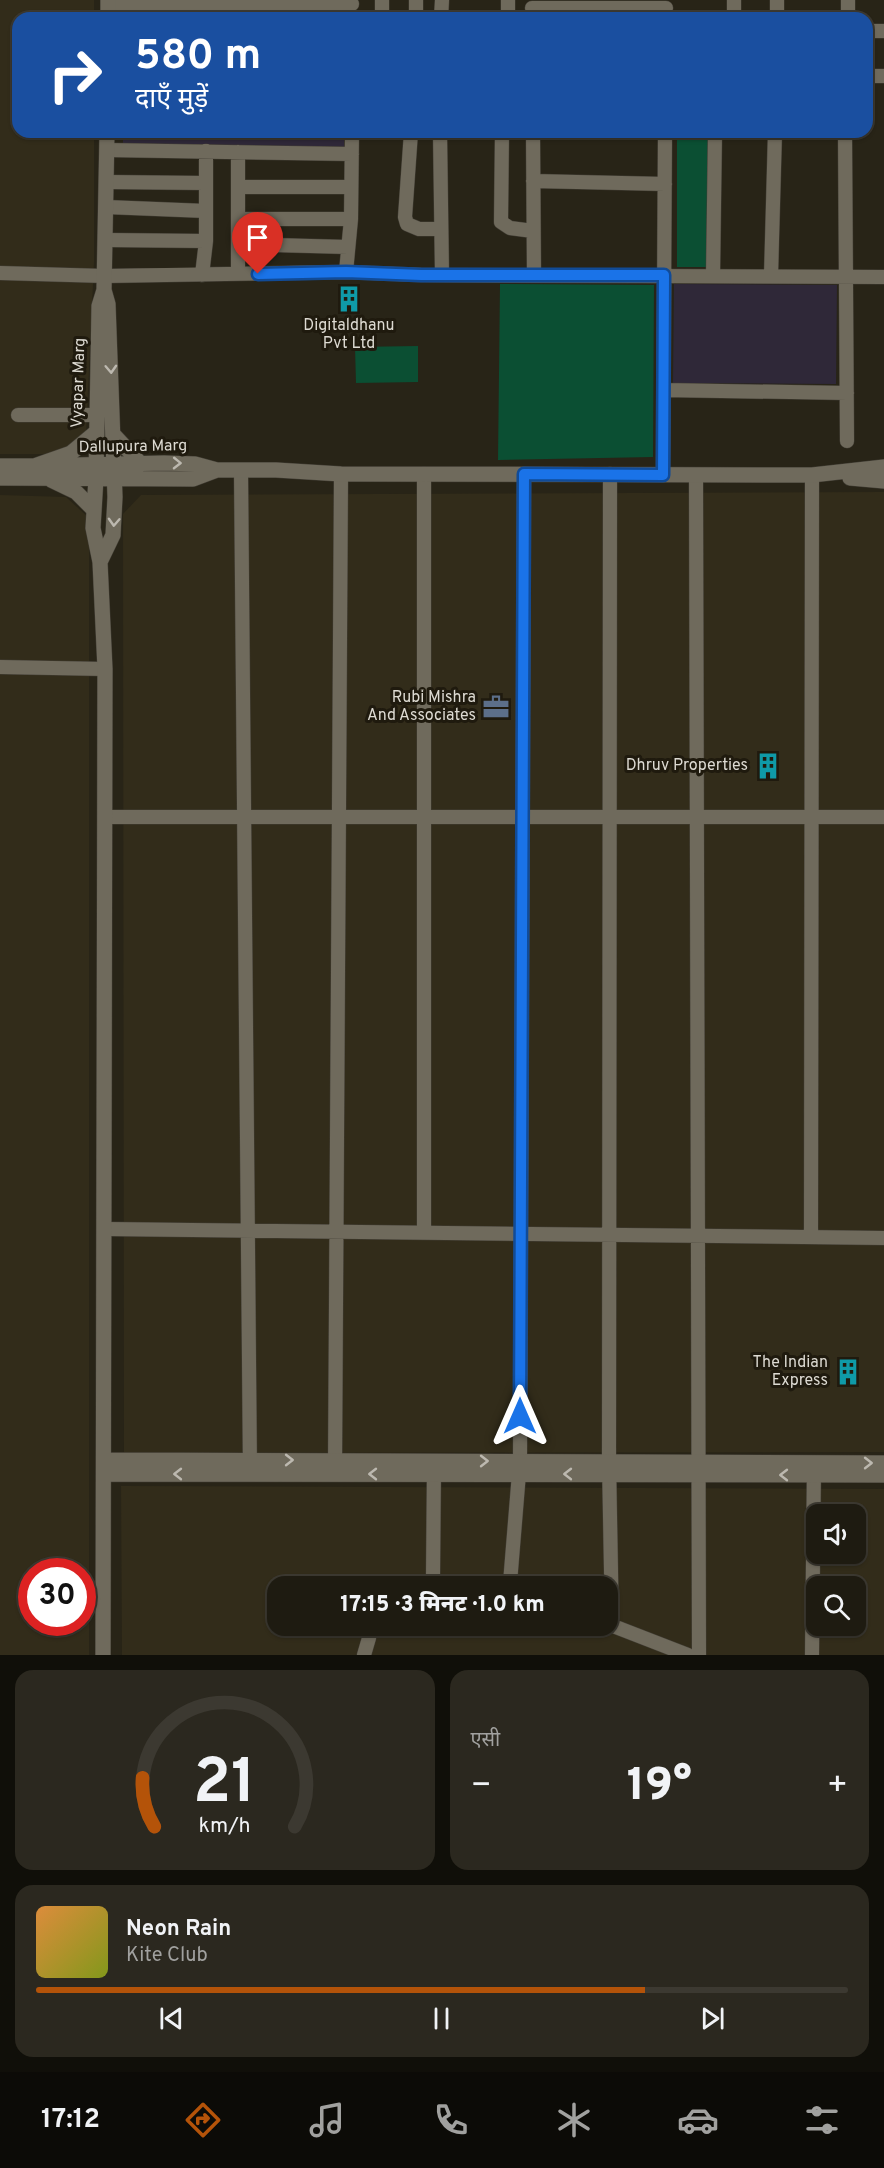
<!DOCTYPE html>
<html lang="hi">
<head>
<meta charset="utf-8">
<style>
	:root { --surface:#1e1b11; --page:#2b281f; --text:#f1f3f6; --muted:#a1a19f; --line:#3c3931; --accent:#b45309 }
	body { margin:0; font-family:Overpass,"Noto Sans Devanagari",sans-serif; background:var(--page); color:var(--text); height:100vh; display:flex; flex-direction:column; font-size:22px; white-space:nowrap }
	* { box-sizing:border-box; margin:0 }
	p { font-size:20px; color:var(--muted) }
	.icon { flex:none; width:33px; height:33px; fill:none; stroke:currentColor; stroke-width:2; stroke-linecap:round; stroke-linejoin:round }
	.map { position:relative; height:1655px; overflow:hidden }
	.side { display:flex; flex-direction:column; gap:15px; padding:15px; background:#100f09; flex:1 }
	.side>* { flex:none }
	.guide { position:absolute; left:12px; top:12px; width:861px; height:126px; border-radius:18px; box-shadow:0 2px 4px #0004,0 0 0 2px var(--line); background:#1a4fa0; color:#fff; overflow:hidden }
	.fabs { position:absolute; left:806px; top:1504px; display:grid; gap:12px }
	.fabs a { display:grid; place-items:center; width:60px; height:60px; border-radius:12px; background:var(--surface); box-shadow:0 2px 4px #0004,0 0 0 2px var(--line); font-size:30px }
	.speed { position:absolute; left:18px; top:1558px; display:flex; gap:12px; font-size:30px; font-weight:700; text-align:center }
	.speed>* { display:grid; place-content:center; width:78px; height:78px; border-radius:50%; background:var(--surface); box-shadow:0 2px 4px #0004,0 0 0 2px var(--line); line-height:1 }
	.speed .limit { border:9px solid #d22; background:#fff; color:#111 }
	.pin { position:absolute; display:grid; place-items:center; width:51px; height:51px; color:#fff; margin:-62px -26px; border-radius:50% 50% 50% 0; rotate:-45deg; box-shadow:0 0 6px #0007 }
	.pin .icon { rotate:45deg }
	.me { position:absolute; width:66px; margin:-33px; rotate:0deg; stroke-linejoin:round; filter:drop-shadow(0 0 4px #0008) }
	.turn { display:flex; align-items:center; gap:21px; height:126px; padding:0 24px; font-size:27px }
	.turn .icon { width:78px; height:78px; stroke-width:2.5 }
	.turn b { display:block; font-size:42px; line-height:51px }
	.big { font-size:45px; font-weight:800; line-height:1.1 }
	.side .tile { flex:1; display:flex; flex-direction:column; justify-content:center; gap:9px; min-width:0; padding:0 21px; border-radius:18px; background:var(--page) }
	.side .dial { align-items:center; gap:0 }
	.dial svg { height:156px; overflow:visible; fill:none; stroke:var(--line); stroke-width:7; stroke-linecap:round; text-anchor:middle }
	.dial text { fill:var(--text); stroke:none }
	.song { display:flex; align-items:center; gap:18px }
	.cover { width:72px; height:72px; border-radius:9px; background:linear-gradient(135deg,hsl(30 70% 55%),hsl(70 70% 35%)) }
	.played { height:6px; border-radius:3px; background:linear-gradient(90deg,var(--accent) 75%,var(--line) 75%) }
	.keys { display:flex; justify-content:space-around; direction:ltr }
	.heat { display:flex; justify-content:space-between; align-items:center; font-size:33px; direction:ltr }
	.side .tiles { flex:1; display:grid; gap:15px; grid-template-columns:1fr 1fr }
	.tile:last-child { grid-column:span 2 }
	.trip { position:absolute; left:267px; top:1576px; width:351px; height:60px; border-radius:18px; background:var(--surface); box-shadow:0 2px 4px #0004,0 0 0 2px var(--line); font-weight:800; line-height:60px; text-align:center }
	.dock { display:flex; height:96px; justify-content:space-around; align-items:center; background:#0c0b07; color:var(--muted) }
	.dock .icon { width:42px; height:42px }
	.dock .on { color:var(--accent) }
	.dock b { font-size:27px; color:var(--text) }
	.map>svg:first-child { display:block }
	.built { fill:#322c1a; fill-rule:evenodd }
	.education { fill:#2f2838 }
	.green { fill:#0b4f33 }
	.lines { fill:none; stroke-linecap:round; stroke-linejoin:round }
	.street-casing { stroke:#423e35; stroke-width:15 }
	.secondary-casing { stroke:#423e35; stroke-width:16 }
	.street { stroke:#6f6a5c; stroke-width:14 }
	.secondary { stroke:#6f6a5c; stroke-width:15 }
	.oneway { stroke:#bcb8af }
	.route-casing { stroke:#114b97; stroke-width:15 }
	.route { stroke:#1a73e8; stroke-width:10 }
	.labels { text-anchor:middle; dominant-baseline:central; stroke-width:6; stroke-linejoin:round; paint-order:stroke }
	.poi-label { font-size:16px; fill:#dddad2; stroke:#1f1a0e; text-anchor:end }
	.street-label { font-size:16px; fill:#dddad2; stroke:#1f1a0e }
</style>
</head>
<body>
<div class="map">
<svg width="884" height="1655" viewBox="0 0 884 1655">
	<rect width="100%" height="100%" fill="#282417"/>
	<path class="built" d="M 0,0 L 94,0 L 94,18 L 18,18 L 18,132 L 94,132 L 94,262 L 86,435 L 66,454 L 0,454 Z
		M 884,492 L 884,1452 L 124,1453 L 123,514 L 141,495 Z
		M 0,495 L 66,497 L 89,518 L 89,1655 L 0,1655 ZM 32,1572 L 82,1572 L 82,1623 L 32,1623 Z
		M 121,1486 L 884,1489 L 884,1655 L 122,1655 ZM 816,1515 L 855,1515 L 855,1554 L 816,1554 ZM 278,1587 L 608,1587 L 608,1626 L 278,1626 ZM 816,1587 L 855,1587 L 855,1626 L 816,1626 Z"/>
	<path class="education" d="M 125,9 L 346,11 L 346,18 L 125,18 Z
		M 123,132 L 344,132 L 344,147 L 123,145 Z
		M 674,284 L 837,285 L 836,384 L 673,383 Z"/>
	<path class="green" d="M 677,132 L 708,132 L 708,267 L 677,267 Z
		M 500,284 L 654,285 L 653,457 L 498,460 Z
		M 418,346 L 418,382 L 356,383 L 355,347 Z"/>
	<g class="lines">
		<g class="street-casing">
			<path id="street" d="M 734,0 L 734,18
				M 777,0 L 777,18
				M 108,3 L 352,4
				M 532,8 L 666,8
				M 382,18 L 382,0
				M 416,18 L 416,0
				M 441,18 L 442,0
				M 508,18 L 508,0
				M 848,18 L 848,0
				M 867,31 L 884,31
				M 867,76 L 884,76
				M 411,132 L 405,217 L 407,224 L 419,229 L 441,229
				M 440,132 L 442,275
				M 502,132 L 501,222 L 510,228 L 533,231
				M 533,132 L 534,275
				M 845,132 L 847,441
				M 107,150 L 352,154
				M 238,152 L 238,274
				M 533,181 L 665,184
				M 107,182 L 205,183
				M 238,187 L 351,187
				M 106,207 L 206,211
				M 239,219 L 351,219
				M 106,240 L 206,241
				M 239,244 L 348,247
				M 346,272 L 351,219 L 352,132
				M 0,273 L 105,276 L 346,272 L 421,275 L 884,277
				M 202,275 L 206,241 L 206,151
				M 713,276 L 715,132
				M 771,276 L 775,132
				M 664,390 L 847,393
				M 18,415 L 96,415
				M 241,470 L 250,1472
				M 424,474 L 424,1233
				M 610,474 L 609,1462 L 612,1625
				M 663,475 L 665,132
				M 696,475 L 699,1655
				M 0,667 L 105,669
				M 105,817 L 884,817
				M 105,1229 L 884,1238
				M 811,1237 L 812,475
				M 335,1471 L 341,474
				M 433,1578 L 434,1466
				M 512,1587 L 510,1583 L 520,1461 L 524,474
				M 608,1624 L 688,1655
				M 364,1655 L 369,1638
				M 812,1655 L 814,1465"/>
		</g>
		<g class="secondary-casing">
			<path id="secondary" d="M 108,18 L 108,0
				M 113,434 L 141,464
				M 0,466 L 34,466 L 71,453 L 95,433
				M 34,466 L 164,463 L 195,464 L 217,470 L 276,470 L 341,474 L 812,475 L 884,467
				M 0,478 L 193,479 L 217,470
				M 850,478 L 884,481
				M 51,480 L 76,492 L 94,510
				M 100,562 L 113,535 L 115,497 L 108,304 L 104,290 L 107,132
				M 105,1460 L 884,1463
				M 104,1474 L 884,1475
				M 103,1655 L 105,669 L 100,562 L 93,528 L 96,478 L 99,306 L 104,290"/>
		</g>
		<use href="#street" class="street"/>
		<use href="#secondary" class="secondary"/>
	</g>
	<defs><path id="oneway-chevron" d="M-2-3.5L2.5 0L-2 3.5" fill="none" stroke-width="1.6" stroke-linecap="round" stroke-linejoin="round" transform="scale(1.5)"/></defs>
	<g class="oneway">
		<use href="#oneway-chevron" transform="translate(111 369) rotate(87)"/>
		<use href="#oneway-chevron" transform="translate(177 463) rotate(1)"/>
		<use href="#oneway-chevron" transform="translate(114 522) rotate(93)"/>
		<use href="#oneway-chevron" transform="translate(289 1460)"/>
		<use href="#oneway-chevron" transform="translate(484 1461)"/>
		<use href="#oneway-chevron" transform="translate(868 1463)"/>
		<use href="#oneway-chevron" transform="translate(178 1474) rotate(-180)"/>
		<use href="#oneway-chevron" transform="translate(373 1474) rotate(-180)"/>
		<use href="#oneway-chevron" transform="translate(568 1474) rotate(-180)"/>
		<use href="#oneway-chevron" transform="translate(784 1475) rotate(-180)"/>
	</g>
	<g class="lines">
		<g class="route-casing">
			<path id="route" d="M 258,274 L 346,272 L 421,275 L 664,275 L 663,475 L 524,474 L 520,1416"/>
		</g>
		<use href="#route" class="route"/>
	</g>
	<defs>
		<g id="building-bare" transform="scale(2.07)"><path d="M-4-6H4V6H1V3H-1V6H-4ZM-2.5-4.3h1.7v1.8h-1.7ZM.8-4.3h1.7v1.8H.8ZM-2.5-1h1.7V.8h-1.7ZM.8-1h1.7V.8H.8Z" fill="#0f9aa8" stroke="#1f1a0e" stroke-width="2.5" paint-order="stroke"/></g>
		<g id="office-bare" transform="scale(2.07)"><path d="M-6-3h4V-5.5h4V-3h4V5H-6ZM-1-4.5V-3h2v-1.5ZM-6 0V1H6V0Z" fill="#5c6f8a" stroke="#1f1a0e" stroke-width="2.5" paint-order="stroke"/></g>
	</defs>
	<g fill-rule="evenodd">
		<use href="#building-bare" x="349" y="299"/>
		<use href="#office-bare" x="496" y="707"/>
		<use href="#building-bare" x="768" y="766"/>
		<use href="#building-bare" x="848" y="1372"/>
	</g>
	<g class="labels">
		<g class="poi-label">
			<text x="349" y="326" text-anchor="middle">Digitaldhanu<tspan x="349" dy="18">Pvt Ltd</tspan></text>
			<text x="476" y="698">Rubi Mishra<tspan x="476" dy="18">And Associates</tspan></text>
			<text x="748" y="766">Dhruv Properties</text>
			<text x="828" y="1363">The Indian<tspan x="828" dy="18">Express</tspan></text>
		</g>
		<g class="street-label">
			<text transform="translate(79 383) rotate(-88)">Vyapar Marg</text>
			<text transform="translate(133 447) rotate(-1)">Dallupura Marg</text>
		</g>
	</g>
</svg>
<div class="fabs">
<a><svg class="icon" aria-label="sound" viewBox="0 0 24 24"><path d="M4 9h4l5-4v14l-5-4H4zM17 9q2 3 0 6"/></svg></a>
<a><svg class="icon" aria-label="search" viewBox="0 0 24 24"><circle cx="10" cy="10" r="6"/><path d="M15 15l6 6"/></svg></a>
</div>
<div class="speed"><div class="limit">30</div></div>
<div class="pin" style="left:258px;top:274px;background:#d93025"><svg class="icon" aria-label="arrive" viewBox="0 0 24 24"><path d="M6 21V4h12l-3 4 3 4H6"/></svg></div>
<svg class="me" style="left:520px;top:1416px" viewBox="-20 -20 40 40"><path d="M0-17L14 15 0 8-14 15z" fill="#1a73e8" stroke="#fff" stroke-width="4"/></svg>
<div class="trip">17:15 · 3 मिनट · 1.0 km</div>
<div class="guide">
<div class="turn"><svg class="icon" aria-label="right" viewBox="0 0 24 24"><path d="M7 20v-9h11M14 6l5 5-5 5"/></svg><div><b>580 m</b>दाएँ मुड़ें</div></div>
</div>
</div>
<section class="side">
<div class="tiles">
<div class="tile dial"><svg viewBox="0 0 100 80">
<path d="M14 69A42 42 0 1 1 86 69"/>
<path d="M14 69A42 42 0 0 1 8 44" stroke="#b45309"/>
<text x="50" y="56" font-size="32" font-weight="700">21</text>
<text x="50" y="72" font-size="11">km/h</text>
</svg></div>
<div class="tile"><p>एसी</p>
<div class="heat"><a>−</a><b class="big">19°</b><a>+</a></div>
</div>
<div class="tile">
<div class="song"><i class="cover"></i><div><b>Neon Rain</b><p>Kite Club</p></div></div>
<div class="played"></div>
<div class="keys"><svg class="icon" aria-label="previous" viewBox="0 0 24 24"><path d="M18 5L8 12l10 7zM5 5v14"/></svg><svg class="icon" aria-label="pause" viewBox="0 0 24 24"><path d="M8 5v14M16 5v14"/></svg><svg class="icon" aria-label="next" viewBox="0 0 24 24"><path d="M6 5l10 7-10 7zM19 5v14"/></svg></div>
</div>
</div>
</section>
<nav class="dock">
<b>17:12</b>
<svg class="icon on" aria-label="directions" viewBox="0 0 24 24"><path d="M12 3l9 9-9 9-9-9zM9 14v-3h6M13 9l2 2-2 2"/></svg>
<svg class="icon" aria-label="music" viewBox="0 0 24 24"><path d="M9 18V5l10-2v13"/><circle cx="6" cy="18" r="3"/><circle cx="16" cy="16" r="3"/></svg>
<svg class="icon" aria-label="phone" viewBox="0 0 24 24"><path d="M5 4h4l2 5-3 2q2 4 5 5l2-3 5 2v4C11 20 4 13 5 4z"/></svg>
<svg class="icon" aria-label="climate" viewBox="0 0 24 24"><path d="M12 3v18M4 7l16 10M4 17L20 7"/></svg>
<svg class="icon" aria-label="car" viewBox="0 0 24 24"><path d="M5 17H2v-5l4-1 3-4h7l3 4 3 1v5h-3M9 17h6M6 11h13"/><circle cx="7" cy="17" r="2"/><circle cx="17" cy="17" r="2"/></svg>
<svg class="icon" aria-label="filters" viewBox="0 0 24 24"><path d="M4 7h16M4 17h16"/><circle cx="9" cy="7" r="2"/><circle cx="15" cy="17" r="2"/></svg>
</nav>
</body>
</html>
